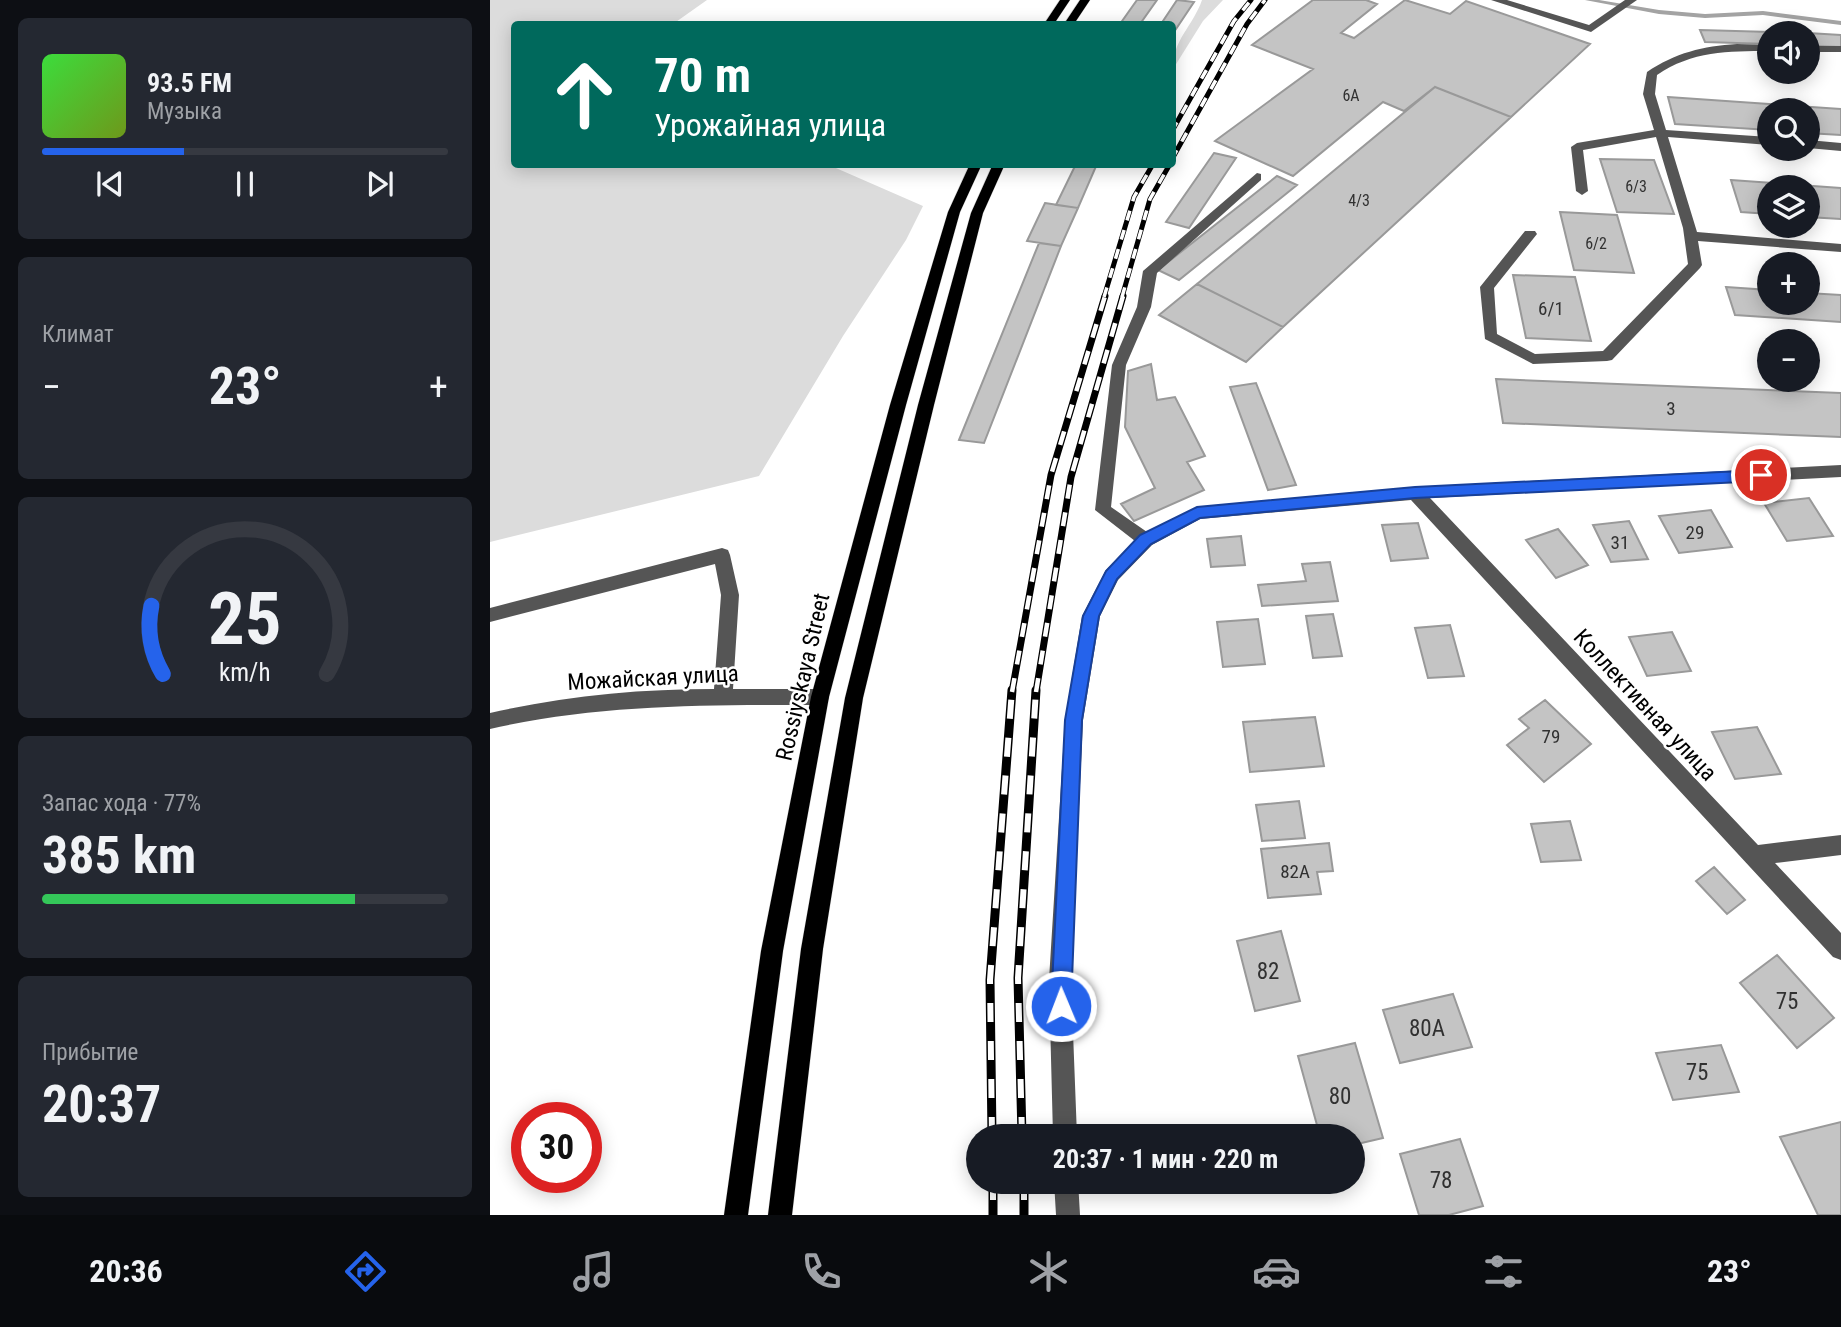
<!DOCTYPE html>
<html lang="ru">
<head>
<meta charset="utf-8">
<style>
	:root { --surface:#171b24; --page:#242831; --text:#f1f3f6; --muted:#9ea1a6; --line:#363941; --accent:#2563eb }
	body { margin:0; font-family:"Roboto Condensed",sans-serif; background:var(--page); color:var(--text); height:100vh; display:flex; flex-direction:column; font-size:26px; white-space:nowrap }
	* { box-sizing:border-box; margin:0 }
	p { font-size:23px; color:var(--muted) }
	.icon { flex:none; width:38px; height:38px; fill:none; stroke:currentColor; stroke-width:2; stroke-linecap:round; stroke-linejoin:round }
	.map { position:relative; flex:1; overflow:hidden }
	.sheet { display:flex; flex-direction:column; gap:18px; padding:18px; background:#0d0f14; width:490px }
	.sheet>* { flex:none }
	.top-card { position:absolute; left:21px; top:21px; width:665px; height:147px; border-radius:7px; box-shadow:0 4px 18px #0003; background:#00695c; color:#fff; overflow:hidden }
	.fabs { position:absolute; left:1267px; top:21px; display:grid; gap:14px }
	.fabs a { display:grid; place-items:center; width:63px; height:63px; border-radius:50%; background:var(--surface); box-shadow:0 4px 18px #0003; font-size:35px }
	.speed { position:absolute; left:21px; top:1102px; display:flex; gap:14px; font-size:35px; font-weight:700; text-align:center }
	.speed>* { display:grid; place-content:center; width:91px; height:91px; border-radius:50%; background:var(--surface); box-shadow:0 4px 18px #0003; line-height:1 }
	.speed .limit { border:10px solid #d22; background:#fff; color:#111 }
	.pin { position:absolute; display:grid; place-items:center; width:60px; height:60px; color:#fff; margin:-30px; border:4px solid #fff; border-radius:50%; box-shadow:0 2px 7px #0007 }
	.me { position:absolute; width:77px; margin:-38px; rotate:359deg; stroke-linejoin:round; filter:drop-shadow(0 0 5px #0008) }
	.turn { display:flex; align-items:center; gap:24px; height:147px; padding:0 28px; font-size:32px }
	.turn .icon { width:91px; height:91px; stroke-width:2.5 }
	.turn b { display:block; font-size:49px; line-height:60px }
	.big { font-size:52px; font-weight:700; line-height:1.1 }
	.sheet .widget { flex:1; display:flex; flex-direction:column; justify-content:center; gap:10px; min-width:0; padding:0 24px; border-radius:10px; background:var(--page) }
	.sheet .dial { align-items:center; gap:0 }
	.dial svg { height:182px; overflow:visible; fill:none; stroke:var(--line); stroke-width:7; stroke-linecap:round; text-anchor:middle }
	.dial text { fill:var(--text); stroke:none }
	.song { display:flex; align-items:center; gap:21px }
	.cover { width:84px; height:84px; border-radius:10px; background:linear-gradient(135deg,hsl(120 70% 55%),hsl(80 70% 35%)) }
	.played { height:7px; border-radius:4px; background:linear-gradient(90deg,var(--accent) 35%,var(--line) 35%) }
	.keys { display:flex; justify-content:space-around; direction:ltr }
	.heat { display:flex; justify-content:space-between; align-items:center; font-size:38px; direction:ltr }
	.charge { height:10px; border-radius:5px; background:linear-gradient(90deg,#34c759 77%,var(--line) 0) }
	.trip { position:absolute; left:476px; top:1124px; width:399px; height:70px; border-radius:35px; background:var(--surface); box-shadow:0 4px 18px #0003; font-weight:700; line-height:70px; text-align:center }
	.tab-bar { display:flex; height:112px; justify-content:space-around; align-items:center; background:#090b0e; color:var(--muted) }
	.tab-bar .icon { width:49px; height:49px }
	.tab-bar .on { color:var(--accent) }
	.tab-bar b { font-size:32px; color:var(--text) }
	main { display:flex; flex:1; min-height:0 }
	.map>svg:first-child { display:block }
	.green { fill:#dcdcdc }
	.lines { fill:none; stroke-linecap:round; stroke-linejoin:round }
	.stream { fill:#a3a3a3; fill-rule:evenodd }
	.building { fill:#c4c4c4; stroke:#999; stroke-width:2 }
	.major-casing { stroke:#dbdbdb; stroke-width:1 }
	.minor { fill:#555; fill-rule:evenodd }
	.major { fill:#000; fill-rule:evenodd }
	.rail-far2-casing { stroke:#000; stroke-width:5 }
	.rail-far1-casing { stroke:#000; stroke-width:7 }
	.rail-casing { stroke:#000; stroke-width:9 }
	.rail-far2 { stroke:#fff; stroke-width:3.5; stroke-dasharray:10; stroke-linecap:butt }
	.rail-far1 { stroke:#fff; stroke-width:4.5; stroke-dasharray:14; stroke-linecap:butt }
	.rail { stroke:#fff; stroke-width:6; stroke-dasharray:19; stroke-linecap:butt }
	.route { fill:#2563eb; stroke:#184099; stroke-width:2 }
	.labels { text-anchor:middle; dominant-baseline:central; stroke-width:5; stroke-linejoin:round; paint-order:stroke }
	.far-number-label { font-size:16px; fill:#313131 }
	.number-label { font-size:19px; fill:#313131 }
	.street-label { font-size:23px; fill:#000; stroke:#fff }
	.near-number-label { font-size:23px; fill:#313131 }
</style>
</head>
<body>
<main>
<section class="sheet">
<div class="widget">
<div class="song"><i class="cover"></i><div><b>93.5 FM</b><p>Музыка</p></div></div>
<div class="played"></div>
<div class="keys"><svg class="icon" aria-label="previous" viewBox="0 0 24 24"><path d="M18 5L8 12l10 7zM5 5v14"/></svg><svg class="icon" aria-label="pause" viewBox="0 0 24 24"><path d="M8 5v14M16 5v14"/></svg><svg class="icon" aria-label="next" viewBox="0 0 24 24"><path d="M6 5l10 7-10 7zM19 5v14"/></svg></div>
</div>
<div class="widget"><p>Климат</p>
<div class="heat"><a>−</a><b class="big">23°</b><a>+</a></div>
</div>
<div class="widget dial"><svg viewBox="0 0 100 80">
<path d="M14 69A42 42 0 1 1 86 69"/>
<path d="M14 69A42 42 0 0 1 9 39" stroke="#2563eb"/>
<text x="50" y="56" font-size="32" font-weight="700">25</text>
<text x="50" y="72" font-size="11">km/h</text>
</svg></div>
<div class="widget"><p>Запас хода · 77%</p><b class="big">385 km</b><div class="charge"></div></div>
<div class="widget"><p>Прибытие</p><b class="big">20:37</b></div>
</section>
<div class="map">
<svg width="1351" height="1215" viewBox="0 0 1351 1215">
	<rect width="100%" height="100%" fill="#fff"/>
	<path class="green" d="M 0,0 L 217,0 L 183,24 L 24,24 L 24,164 L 339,165 L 433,206 L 416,240 L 353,336 L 269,476 L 0,542 Z
		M 712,0 L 733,0 L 713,21 L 683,69 C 682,41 703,26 712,0 Z"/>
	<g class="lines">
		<path class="stream" d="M 1095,0 L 1109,0 L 1169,10 L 1215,14 L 1273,11 L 1351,21 L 1351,25 L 1273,15 L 1215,18 L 1169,14 Z"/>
	</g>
	<path class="building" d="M 647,0 L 667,0 L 650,24 L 630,24 Z
		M 687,0 L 704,2 L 682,35 L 682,24 L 671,24 Z
		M 823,0 L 876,0 L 887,4 L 851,33 L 864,38 L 915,0 L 960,14 L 976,1 L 1100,44 L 1021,117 L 945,87 L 914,111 L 893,102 L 803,176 L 725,141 L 823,69 L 762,45 Z
		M 1210,30 L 1313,33 L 1279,33 L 1279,44 L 1215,42 Z
		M 1318,33 L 1351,35 L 1351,47 L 1318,46 Z
		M 945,87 L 1021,117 L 793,327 L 707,284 Z
		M 1178,97 L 1351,109 L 1351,135 L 1318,133 L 1318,110 L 1279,110 L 1279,130 L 1185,124 Z
		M 724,153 L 746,158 L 699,228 L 676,222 Z
		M 1110,159 L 1164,160 L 1184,214 L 1127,212 Z
		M 586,164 L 607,164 L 588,208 L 566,205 Z
		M 787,176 L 807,185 L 689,280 L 668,270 Z
		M 1241,180 L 1351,188 L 1351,219 L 1318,217 L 1318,187 L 1279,187 L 1279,214 L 1251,212 Z
		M 555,203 L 588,208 L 571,246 L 537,241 Z
		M 1070,212 L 1127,215 L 1144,273 L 1084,270 Z
		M 549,243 L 571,246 L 494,443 L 469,440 Z
		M 1023,275 L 1085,277 L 1101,341 L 1036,338 Z
		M 707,284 L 793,327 L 756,362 L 669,315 Z
		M 1236,287 L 1279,290 L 1279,303 L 1318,303 L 1318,293 L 1351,295 L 1351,322 L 1245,315 Z
		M 661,364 L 667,400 L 685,397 L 715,456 L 697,462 L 714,490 L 644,521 L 631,504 L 665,488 L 635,427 L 638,371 Z
		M 1006,379 L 1351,393 L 1351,437 L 1013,423 Z
		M 766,383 L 806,485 L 778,490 L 740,387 Z
		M 1319,498 L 1343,536 L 1297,541 L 1274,503 Z
		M 1221,510 L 1242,547 L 1189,553 L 1169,516 Z
		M 1139,521 L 1158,559 L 1121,562 L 1103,525 Z
		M 928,523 L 938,558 L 901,561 L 892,525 Z
		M 1068,529 L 1098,565 L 1066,578 L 1036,540 Z
		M 751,536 L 755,565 L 721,567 L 717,539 Z
		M 840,562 L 848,601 L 772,606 L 768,585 L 816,581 L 812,564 Z
		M 843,614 L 852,656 L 823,658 L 816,616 Z
		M 768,619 L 775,664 L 733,667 L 727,622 Z
		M 960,625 L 974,676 L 938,678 L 925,628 Z
		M 1182,632 L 1201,671 L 1157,676 L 1139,637 Z
		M 1055,700 L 1101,744 L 1054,782 L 1017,745 L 1039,728 L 1029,719 Z
		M 825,717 L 834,766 L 760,772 L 753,722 Z
		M 1267,727 L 1291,774 L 1245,779 L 1222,732 Z
		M 809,801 L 815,838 L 772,841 L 766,805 Z
		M 1080,821 L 1091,860 L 1051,862 L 1041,824 Z
		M 839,843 L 843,871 L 827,872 L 831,894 L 778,898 L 771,849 Z
		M 1224,867 L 1255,900 L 1237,914 L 1206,881 Z
		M 791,931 L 810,1001 L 765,1011 L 747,941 Z
		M 1287,955 L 1344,1018 L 1307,1048 L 1250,983 Z
		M 963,994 L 982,1047 L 910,1063 L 893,1010 Z
		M 865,1043 L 893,1138 L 863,1145 L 863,1136 L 830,1136 L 808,1056 Z
		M 1231,1045 L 1249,1092 L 1183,1100 L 1166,1053 Z
		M 1351,1122 L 1351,1215 L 1328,1215 L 1290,1137 Z
		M 970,1139 L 993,1206 L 959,1215 L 929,1215 L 910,1154 Z"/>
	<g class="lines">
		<g class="major-casing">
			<path id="major" d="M 570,0 L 580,0 L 564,24 L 554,24 Z
				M 590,0 L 600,0 L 584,24 L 574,24 Z
				M 480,164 L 492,164 L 470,212 L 416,405 L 339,697 L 293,951 L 258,1215 L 234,1215 L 271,951 L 321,697 L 400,405 L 458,212 Z
				M 503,164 L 515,164 L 493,213 L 444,405 L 373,698 L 333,949 L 302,1215 L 278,1215 L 311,949 L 355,698 L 428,405 L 481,213 Z"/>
		</g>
		<path class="minor" d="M 1001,0 L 1017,0 L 1099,25 L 1135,0 L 1147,0 L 1101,32 Z
			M 1247,44 L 1279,45 L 1279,51 C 1238,51 1202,51 1167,75 L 1165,94 L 1176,130 L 1279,137 L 1279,145 L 1178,137 L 1207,232 L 1351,244 L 1351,252 L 1208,241 L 1212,265 L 1210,268 L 1122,360 L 1117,361 L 1043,364 L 995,339 L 990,287 L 1035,231 L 1045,231 L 1047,234 L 1004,288 L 1007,334 L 1045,354 L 1113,351 L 1198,264 L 1193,228 L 1166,137 L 1093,150 L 1098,191 L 1092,195 L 1086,191 L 1081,147 L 1087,143 L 1164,130 L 1153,94 L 1157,72 C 1185,53 1213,46 1247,44 Z
			M 1318,46 L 1351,46 L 1351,52 L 1318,52 Z
			M 1318,140 L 1351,143 L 1351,151 L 1318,148 Z
			M 767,173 L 771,174 L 771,180 L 667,273 L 661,307 L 636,365 L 621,507 L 657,532 L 707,507 L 925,487 L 1351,465 L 1351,477 L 940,498 L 1268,845 L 1351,835 L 1351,855 L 1285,863 L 1351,933 L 1351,960 L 1343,957 L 921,500 L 710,519 L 662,545 L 628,580 L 610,616 L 593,720 L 581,980 L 587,1136 L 563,1136 L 559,980 L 575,720 L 592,616 L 616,570 L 645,541 L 605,510 L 622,365 L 647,307 L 653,271 Z
			M 232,548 L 238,550 L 240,555 L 249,595 L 243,689 L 330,689 L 337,691 L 339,697 L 337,703 L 330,705 C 219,705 109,704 0,729 L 0,713 C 74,696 148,689 224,689 L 231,595 L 225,564 L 0,622 L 0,608 Z
			M 564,1181 L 588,1181 L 590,1215 L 566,1215 Z"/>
		<use href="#major" class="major"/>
		<g class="rail-far2-casing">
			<path id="rail-far2" d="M 682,131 L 744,21 L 761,0
				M 682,159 L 757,24 L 775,0
				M 614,297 L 644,197 L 663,164
				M 632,297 L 660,199 L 680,164"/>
		</g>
		<g class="rail-far1-casing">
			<path id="rail-far1" d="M 522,692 L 561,475 L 615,296
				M 546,692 L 581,477 L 633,296"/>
		</g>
		<g class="rail-casing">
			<path id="rail" d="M 502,1136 L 500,980 L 522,690
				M 532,1136 L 528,978 L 546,690
				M 503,1181 L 503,1215
				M 534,1181 L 534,1215"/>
		</g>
		<use href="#rail-far2" class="rail-far2"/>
		<use href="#rail-far1" class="rail-far1"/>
		<use href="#rail" class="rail"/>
	</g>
	<path class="route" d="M 1271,470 L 1278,475 L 1271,481 L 925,498 L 710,518 L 661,544 L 627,579 L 609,616 L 592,720 L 581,1006 L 578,1013 L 571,1016 L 564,1013 L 561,1006 L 575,720 L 593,616 L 616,571 L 650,535 L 707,507 L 925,487 Z"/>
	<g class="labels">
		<g class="far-number-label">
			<text x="861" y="95">6А</text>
			<text x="1146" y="186">6/3</text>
			<text x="869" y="200">4/3</text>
			<text x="1106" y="243">6/2</text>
		</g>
		<g class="number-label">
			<text x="1061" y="308">6/1</text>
			<text x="1181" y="408">3</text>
			<text x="1205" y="532">29</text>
			<text x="1130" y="542">31</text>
			<text x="1061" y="736">79</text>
			<text x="805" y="871">82А</text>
		</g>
		<g class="street-label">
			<text transform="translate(313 677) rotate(-77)">Rossiyskaya Street</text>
			<text transform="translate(163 678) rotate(-3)">Можайская улица</text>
			<text transform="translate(1155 705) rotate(47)">Коллективная улица</text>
		</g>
		<g class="near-number-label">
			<text x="778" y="971">82</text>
			<text x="1297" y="1001">75</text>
			<text x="937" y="1028">80А</text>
			<text x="1207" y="1072">75</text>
			<text x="850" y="1096">80</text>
			<text x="951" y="1180">78</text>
		</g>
	</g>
</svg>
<div class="fabs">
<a><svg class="icon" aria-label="sound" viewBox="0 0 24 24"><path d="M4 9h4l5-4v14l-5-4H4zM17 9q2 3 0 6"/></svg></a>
<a><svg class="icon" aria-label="search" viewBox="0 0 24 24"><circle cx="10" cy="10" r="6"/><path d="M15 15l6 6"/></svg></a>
<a><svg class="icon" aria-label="layers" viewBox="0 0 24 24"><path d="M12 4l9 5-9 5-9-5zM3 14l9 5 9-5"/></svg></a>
<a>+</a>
<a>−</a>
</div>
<div class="speed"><div class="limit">30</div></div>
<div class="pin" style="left:1271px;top:475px;background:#d93025"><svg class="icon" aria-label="arrive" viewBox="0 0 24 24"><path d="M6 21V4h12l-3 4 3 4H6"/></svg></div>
<svg class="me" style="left:571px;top:1006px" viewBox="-20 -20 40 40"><circle r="17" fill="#2563eb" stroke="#fff" stroke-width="3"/><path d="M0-11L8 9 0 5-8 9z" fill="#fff"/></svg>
<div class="trip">20:37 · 1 мин · 220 m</div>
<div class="top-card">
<div class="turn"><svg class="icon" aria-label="ahead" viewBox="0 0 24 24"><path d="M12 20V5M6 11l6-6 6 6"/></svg><div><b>70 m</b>Урожайная улица</div></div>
</div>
</div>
</main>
<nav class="tab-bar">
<b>20:36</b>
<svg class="icon on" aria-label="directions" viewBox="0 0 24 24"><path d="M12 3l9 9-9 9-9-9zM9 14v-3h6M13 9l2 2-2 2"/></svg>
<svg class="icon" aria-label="music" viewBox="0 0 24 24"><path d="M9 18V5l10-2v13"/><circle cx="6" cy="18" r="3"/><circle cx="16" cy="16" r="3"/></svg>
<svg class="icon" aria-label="phone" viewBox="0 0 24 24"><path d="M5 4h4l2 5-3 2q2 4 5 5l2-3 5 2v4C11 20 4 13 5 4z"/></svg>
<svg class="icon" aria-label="climate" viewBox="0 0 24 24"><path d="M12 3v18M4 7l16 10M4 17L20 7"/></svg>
<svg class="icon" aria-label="car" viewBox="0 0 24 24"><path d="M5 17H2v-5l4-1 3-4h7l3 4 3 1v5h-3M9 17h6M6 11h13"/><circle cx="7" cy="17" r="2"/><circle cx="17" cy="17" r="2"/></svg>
<svg class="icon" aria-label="filters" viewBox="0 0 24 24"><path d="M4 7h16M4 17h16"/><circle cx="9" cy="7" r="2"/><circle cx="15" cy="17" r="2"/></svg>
<b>23°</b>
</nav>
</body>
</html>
